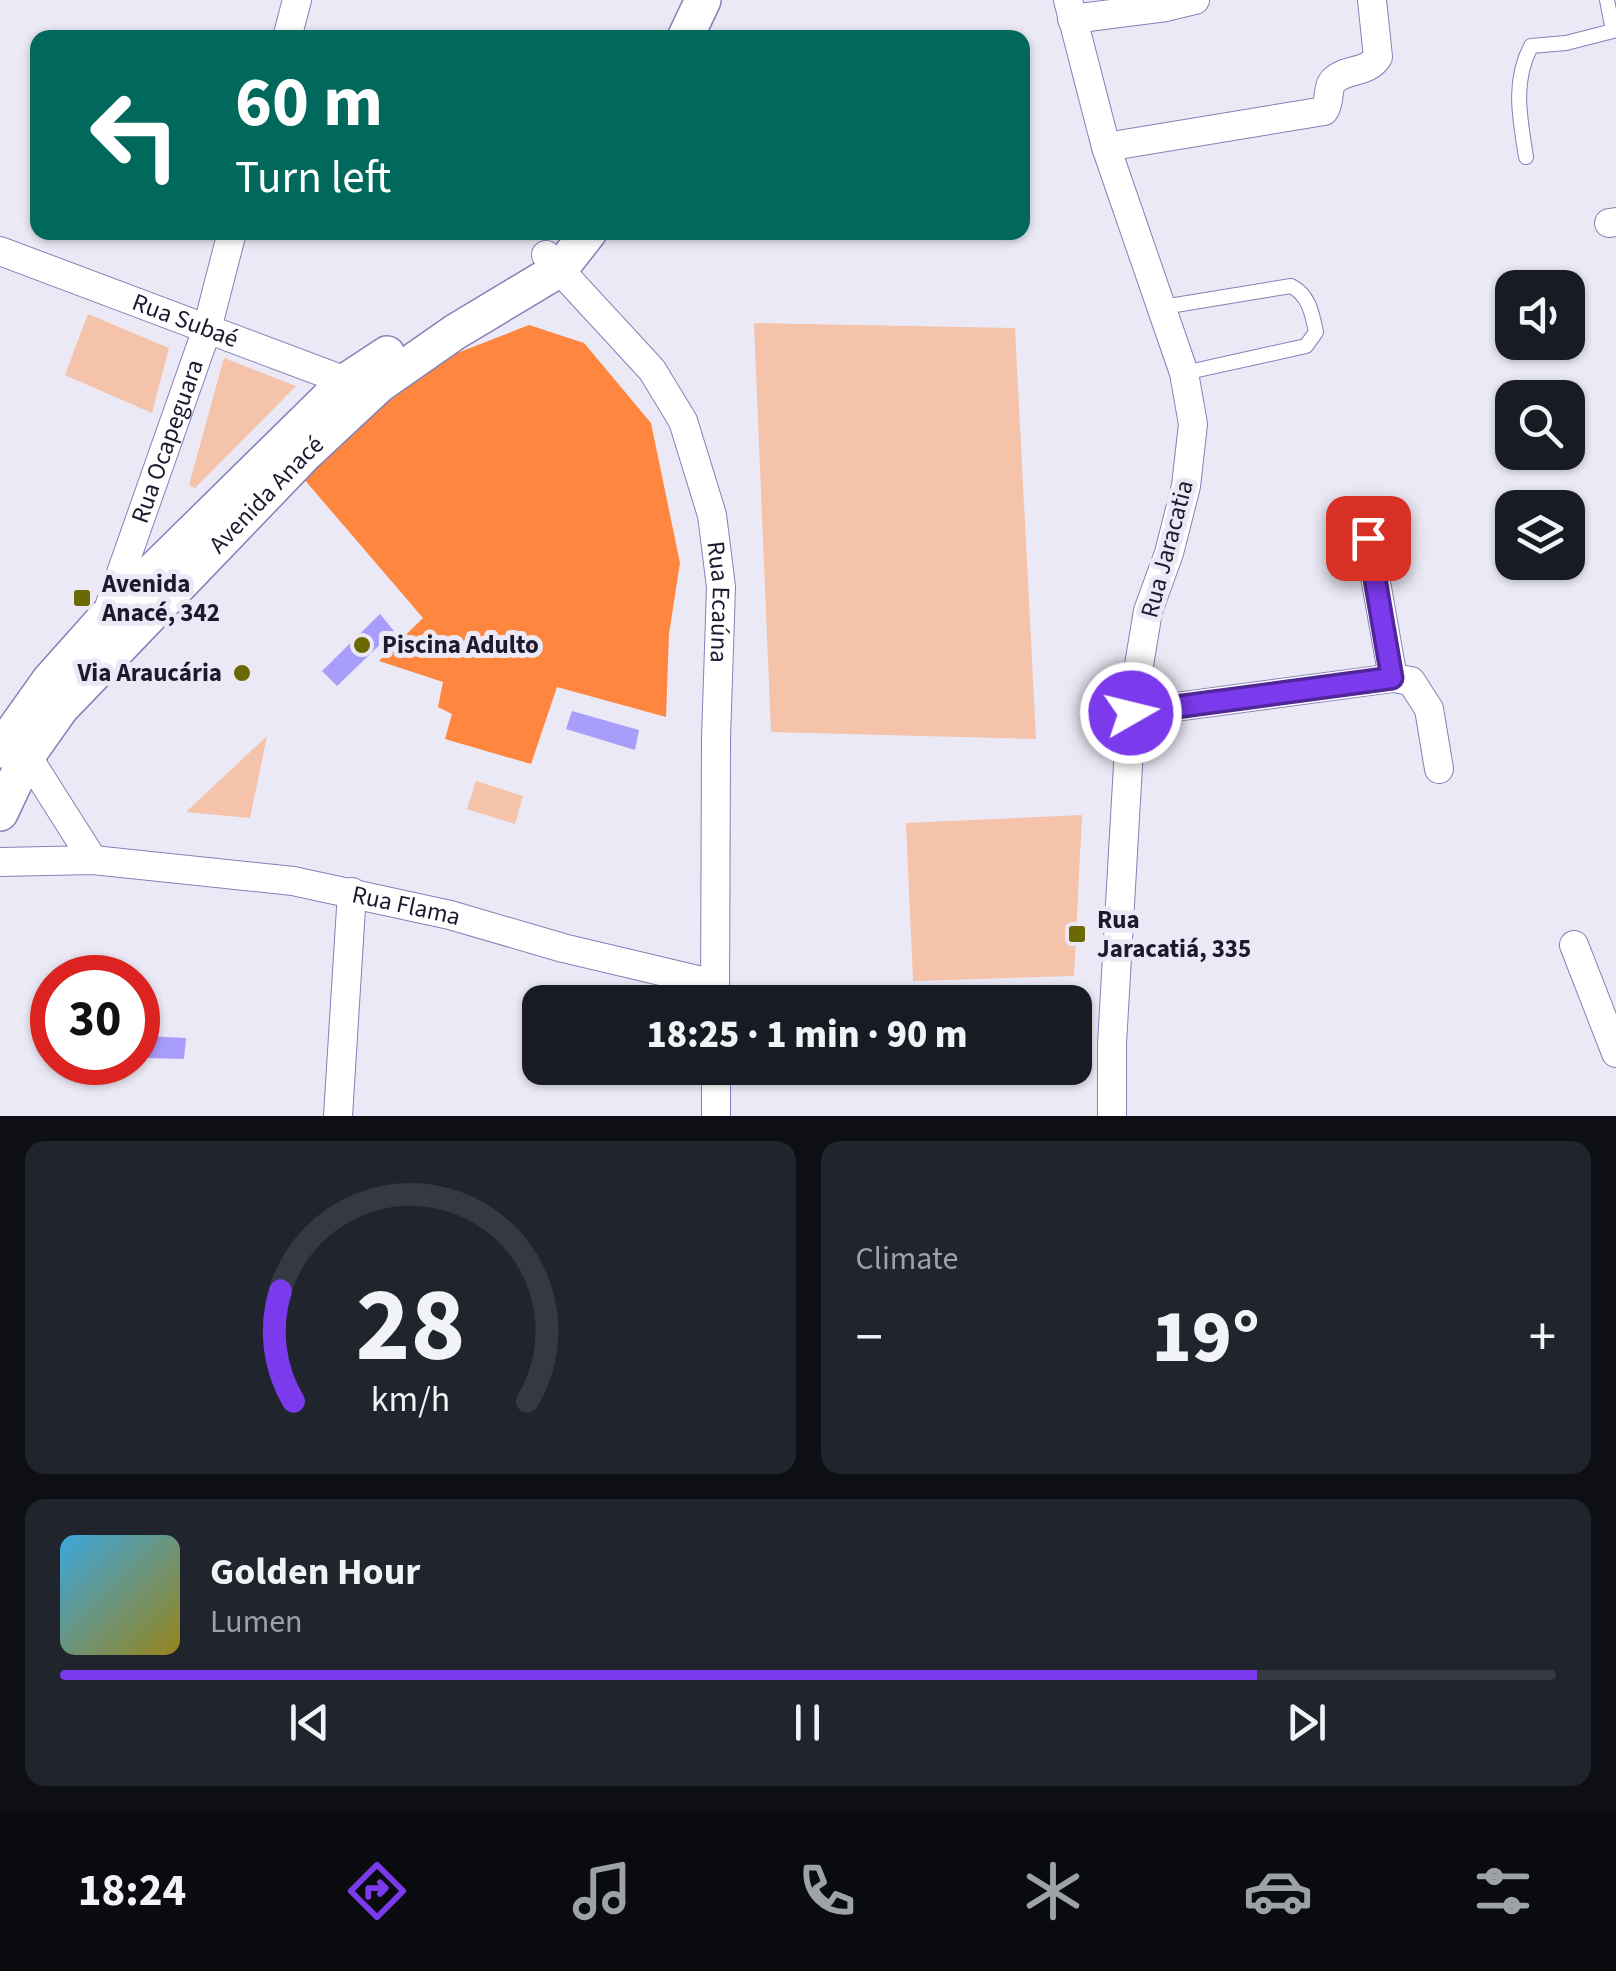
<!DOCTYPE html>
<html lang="en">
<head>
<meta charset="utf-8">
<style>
	:root { --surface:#171b24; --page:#20242c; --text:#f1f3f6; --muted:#9ea1a6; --line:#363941; --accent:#7c3aed }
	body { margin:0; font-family:"Source Sans 3",sans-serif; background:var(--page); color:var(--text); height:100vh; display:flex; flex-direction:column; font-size:38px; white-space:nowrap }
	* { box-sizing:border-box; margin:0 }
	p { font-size:32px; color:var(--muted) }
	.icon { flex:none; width:55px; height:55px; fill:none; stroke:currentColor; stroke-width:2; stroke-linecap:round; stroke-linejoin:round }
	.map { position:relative; height:1116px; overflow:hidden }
	.side { display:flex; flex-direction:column; gap:25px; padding:25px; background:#0d0f14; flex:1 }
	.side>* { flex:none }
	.top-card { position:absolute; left:30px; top:30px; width:1000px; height:210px; border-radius:20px; box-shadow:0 2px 8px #0004; background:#00695c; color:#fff; overflow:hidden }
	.fabs { position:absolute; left:1495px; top:270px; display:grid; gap:20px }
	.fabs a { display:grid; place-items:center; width:90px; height:90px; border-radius:20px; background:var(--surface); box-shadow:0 2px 8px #0004; font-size:50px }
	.speed { position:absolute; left:30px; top:955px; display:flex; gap:20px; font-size:50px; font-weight:700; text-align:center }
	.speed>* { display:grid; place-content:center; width:130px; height:130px; border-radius:50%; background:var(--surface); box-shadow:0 2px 8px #0004; line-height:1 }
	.speed .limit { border:15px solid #d22; background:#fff; color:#111 }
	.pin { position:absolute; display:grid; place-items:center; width:85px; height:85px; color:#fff; margin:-42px; border-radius:20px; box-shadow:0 5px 15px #0006 }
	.me { position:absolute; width:110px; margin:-55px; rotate:82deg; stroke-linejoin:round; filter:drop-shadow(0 0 8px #0008) }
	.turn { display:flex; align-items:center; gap:35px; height:210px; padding:0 40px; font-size:45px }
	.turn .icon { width:130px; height:130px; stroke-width:2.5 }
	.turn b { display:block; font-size:70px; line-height:85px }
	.big { font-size:75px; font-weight:800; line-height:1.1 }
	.side .widget { flex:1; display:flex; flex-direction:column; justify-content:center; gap:15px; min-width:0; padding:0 35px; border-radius:20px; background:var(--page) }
	.side .dial { align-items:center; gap:0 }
	.dial svg { height:260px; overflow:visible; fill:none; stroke:var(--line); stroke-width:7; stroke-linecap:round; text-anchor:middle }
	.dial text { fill:var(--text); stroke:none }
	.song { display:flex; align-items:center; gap:30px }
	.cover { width:120px; height:120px; border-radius:15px; background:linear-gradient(135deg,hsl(200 70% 55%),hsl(50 70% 35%)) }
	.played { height:10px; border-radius:5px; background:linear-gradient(90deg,var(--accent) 80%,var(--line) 80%) }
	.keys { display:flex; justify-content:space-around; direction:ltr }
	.heat { display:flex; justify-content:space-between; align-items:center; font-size:55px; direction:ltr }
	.side .tiles { flex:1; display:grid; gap:25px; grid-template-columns:1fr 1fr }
	.widget:last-child { grid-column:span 2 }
	.trip { position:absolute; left:522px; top:985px; width:570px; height:100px; border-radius:20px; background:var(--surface); box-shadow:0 2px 8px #0004; font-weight:800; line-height:100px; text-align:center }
	.menu { display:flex; height:160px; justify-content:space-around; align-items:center; background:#090b0e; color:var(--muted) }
	.menu .icon { width:70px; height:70px }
	.menu .active { color:var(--accent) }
	.menu b { font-size:45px; color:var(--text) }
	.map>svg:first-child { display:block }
	.green { fill:#f4c3a9 }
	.forest { fill:#fe863e }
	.water { fill:#a99dfb }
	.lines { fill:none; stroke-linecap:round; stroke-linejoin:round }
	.service-casing { stroke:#8680b9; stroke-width:16 }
	.minor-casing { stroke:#8680b9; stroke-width:30 }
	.tertiary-casing { stroke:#8680b9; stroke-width:38 }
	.service { stroke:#fff; stroke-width:14 }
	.minor { stroke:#fff; stroke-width:28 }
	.tertiary { stroke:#fff; stroke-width:35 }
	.route-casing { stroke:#51269a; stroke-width:25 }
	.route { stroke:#7c3aed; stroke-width:18 }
	.poi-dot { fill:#6b6904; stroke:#eae9f5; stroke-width:4 }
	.labels { text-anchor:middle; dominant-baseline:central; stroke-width:10; stroke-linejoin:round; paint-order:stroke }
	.street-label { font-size:25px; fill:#1c1a30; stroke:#eae9f5 }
	.poi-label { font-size:25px; font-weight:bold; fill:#1c1a30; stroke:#eae9f5; text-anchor:start }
</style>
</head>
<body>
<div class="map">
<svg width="1616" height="1116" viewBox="0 0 1616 1116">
	<rect width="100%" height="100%" fill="#eae9f5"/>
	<path class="green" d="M 88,314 L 169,348 L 152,413 L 65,375 Z
		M 754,323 L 1015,328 L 1036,739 L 771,732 Z
		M 224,358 L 296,386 L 195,488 L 189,485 Z
		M 267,736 L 250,818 L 186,812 Z
		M 476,781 L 523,796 L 515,824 L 467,809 Z
		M 1082,815 L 1074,976 L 913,981 L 906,823 Z"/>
	<path class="forest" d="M 529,325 L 584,343 L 651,423 L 680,563 L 669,634 L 666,717 L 557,687 L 531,764 L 445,739 L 452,714 L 438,707 L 443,682 L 379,661 L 423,618 L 297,471 L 447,357 Z"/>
	<path class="water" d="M 380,614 L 394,631 L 337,686 L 322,671 Z
		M 572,711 L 639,730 L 635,750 L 566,729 Z
		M 147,1036 L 186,1038 L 184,1059 L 145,1058 Z"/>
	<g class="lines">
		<g class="service-casing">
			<path id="service" d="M 1526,157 C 1520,118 1512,83 1531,46 L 1566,43 L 1613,31 L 1607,0
				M 1163,307 L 1291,286 C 1309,295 1312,313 1316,332 L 1306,346 L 1184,373"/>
		</g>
		<g class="minor-casing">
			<g id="minor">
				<path d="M 1068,0 L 1106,147 L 1184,373 L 1193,424 L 1186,486 L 1169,553 L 1148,611 L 1131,713 L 1112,1044 L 1112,1116"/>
				<path d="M 1072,19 L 1166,7 L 1195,0"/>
				<path d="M 287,38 L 297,0"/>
				<path d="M 1106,147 L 1324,111 C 1331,102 1326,88 1334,80 C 1347,68 1367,74 1378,57 L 1372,0"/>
				<path d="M 1609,223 L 1616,222"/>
				<path id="s1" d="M 0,251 L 346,381 L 359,389"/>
				<path id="s2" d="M 546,255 L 652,370 L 683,421 L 712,515 L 721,587 L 716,739 L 715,1002"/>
				<path d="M 1368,537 L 1393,678"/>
				<path id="s3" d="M 107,613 L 207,329 L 232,232"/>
				<path d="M 1131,713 L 1393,678 L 1411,681 L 1429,709 L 1439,769"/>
				<path d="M 27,756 L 93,860"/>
				<path id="s4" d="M 0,862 L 93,860 L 293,881 L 450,915 L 563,948 L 715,984"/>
				<path d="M 1574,945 L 1616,1053"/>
				<path d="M 716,1068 L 716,1116"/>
				<path d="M 338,1116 L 352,892"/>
			</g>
		</g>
		<g class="tertiary-casing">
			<g id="tertiary">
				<path d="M 685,38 L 703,0"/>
				<path d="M 0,750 L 49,681 L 106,617 L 346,381 L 387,354"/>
				<path id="s5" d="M 0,813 L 27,756 L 61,708 L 305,454 L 379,385 L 455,332 L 560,269 L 589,232"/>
			</g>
		</g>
		<use href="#service" class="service"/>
		<use href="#minor" class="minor"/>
		<use href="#tertiary" class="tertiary"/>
	</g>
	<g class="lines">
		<g class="route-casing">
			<path id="route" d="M 1131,713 L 1392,678 L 1368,538"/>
		</g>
		<use href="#route" class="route"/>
	</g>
	<g class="poi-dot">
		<rect x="72" y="588" width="20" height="20" rx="5"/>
		<circle cx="362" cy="645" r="10"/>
		<circle cx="242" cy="673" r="10"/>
		<rect x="1067" y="924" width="20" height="20" rx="5"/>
	</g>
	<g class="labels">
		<g class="street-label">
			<text stroke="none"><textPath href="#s1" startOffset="198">Rua Subaé</textPath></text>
			<text stroke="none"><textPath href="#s3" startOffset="182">Rua Ocapeguara</textPath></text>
			<text stroke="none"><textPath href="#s5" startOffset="418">Avenida Anacé</textPath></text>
			<text transform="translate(1167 549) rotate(-75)">Rua Jaracatia</text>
			<text stroke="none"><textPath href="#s2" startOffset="402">Rua Ecaúna</textPath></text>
			<text stroke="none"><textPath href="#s4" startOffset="410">Rua Flama</textPath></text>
		</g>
		<g class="poi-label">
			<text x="102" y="584">Avenida<tspan x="102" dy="29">Anacé, 342</tspan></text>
			<text x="382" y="645">Piscina Adulto</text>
			<text x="222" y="673" text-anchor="end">Via Araucária</text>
			<text x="1097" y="920">Rua<tspan x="1097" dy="29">Jaracatiá, 335</tspan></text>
		</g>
	</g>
</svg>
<div class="fabs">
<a><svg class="icon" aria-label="sound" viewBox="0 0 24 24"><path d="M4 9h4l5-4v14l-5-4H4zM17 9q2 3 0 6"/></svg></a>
<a><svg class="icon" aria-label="search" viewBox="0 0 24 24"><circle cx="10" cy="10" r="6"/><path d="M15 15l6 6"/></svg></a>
<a><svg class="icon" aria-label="layers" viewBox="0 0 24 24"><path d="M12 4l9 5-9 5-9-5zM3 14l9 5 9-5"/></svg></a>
</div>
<div class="speed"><div class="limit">30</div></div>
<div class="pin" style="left:1368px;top:538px;background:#d93025"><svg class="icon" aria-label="arrive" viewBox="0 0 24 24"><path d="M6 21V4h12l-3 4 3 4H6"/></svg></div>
<svg class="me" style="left:1131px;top:713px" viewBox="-20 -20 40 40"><circle r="17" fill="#7c3aed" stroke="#fff" stroke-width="3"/><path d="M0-11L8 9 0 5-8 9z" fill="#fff"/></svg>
<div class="trip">18:25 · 1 min · 90 m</div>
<div class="top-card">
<div class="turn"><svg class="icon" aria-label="left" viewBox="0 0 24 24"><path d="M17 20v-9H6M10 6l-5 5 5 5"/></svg><div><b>60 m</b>Turn left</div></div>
</div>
</div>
<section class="side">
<div class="tiles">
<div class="widget dial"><svg viewBox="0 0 100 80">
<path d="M14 69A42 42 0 1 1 86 69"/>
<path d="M14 69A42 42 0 0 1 10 35" stroke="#7c3aed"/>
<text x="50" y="56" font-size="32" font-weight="700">28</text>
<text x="50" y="72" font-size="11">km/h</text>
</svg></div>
<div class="widget"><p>Climate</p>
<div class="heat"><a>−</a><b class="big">19°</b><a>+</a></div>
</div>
<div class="widget">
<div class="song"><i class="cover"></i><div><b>Golden Hour</b><p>Lumen</p></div></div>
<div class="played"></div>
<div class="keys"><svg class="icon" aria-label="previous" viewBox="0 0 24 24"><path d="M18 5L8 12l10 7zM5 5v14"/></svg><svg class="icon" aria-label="pause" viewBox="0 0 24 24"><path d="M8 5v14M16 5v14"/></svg><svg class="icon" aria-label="next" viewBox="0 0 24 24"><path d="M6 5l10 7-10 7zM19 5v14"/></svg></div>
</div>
</div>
</section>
<nav class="menu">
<b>18:24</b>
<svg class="icon active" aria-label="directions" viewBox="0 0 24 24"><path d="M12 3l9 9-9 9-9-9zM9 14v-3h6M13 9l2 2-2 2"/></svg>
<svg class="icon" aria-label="music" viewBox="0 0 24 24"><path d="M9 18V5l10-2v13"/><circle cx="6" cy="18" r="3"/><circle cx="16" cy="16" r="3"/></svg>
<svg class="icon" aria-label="phone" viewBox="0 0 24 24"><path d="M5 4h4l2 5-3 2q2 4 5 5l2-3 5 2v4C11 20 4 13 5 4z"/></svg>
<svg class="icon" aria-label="climate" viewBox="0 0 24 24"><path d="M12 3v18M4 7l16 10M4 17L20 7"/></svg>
<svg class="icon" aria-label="car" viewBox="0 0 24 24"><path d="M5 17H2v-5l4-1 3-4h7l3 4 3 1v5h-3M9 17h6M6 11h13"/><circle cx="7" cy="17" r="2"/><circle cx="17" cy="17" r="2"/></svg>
<svg class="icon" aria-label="filters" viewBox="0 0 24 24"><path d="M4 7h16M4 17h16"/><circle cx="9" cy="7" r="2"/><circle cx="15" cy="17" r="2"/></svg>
</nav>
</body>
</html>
